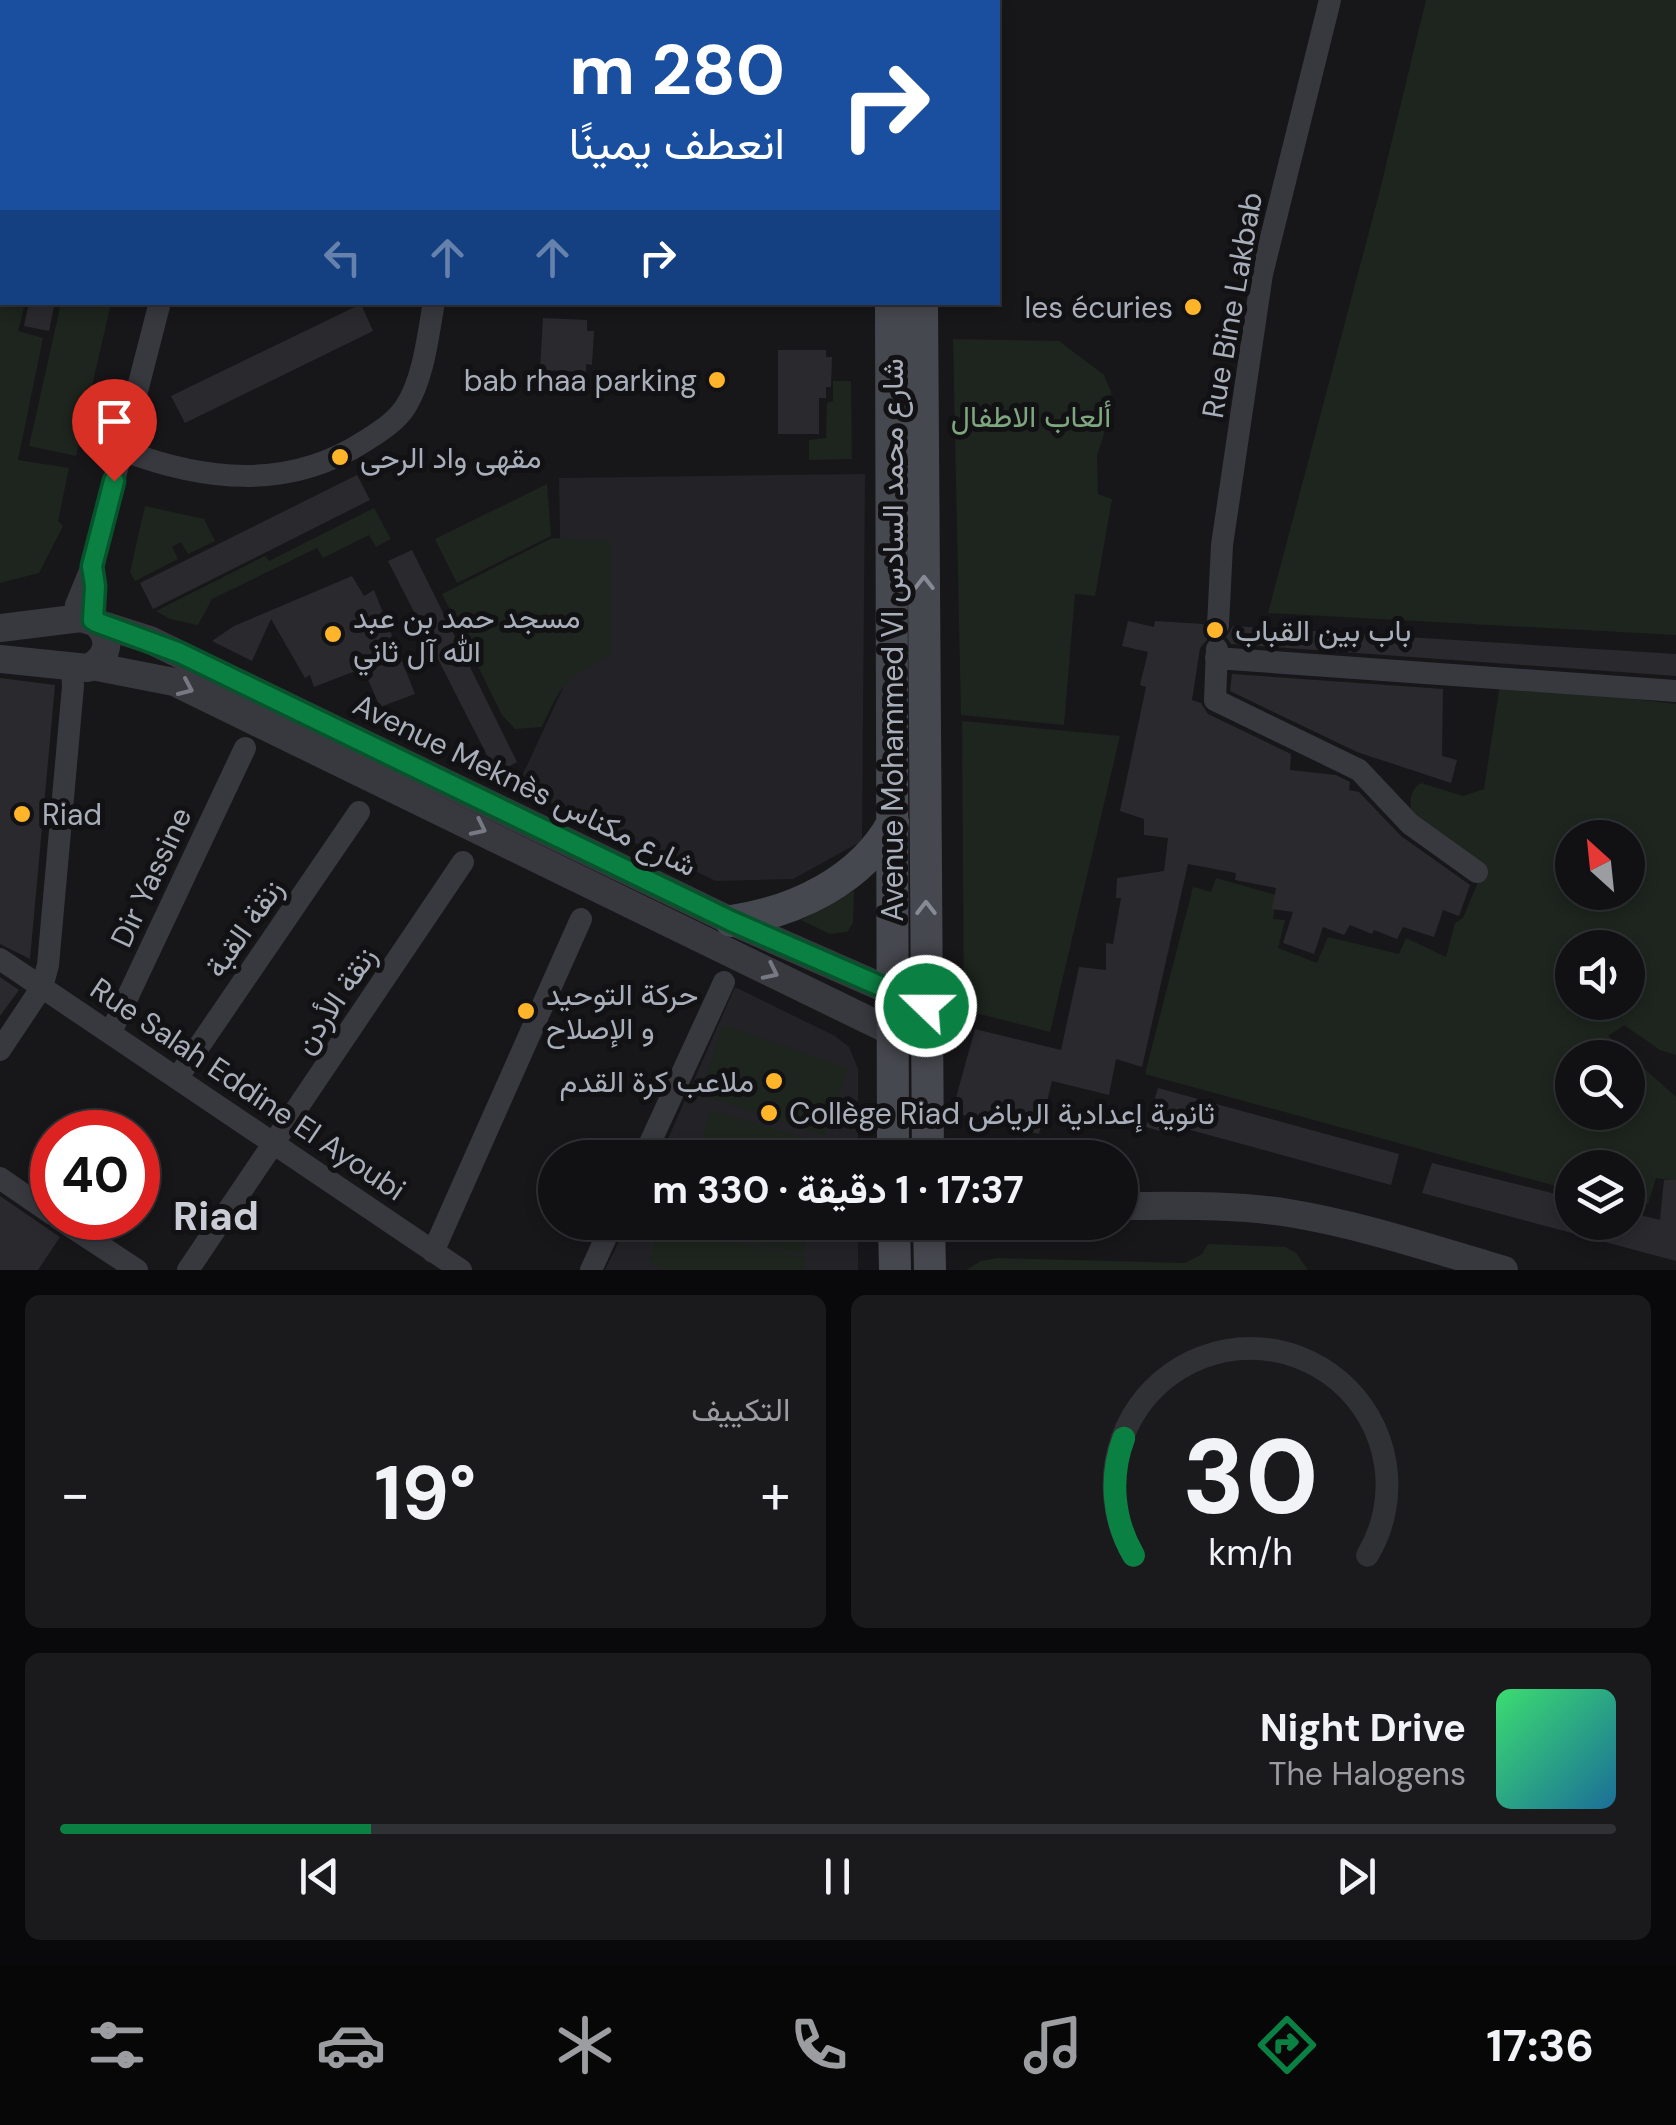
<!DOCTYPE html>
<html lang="ar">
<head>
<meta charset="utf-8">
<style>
	:root { --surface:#111114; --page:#1a1a1d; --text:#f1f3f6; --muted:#9c9da0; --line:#303134; --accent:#0b8043 }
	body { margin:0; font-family:"DM Sans",Vazirmatn,sans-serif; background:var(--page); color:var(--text); direction:rtl; height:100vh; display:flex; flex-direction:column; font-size:38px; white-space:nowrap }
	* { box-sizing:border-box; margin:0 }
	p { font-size:32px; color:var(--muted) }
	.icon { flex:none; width:55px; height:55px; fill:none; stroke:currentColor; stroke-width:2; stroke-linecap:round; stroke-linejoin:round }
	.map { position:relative; height:1270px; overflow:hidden; direction:ltr }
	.side { display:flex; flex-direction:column; gap:25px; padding:25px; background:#09090b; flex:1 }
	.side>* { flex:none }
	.hud { position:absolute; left:0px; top:0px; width:1000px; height:305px; box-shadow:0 5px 15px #0003,0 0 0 2px var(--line); direction:rtl; background:#1a4fa0; color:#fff; overflow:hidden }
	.needle { width:65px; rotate:333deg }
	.fabs { position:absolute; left:1555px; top:820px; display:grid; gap:20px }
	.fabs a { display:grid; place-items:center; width:90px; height:90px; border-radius:50%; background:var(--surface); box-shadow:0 5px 15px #0003,0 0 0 2px var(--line); font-size:50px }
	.speed { position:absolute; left:30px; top:1110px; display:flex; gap:20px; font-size:50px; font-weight:700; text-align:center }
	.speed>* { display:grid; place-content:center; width:130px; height:130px; border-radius:50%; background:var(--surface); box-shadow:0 5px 15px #0003,0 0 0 2px var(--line); line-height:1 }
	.speed .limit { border:15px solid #d22; background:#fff; color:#111 }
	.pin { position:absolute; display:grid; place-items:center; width:85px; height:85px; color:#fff; margin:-102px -42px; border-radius:50% 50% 50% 0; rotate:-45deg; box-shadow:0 0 10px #0007 }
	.pin .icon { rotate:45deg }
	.me { position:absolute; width:110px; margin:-55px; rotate:292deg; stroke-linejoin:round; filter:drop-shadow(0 0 8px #0008) }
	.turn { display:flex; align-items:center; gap:35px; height:210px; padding:0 50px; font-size:45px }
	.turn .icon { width:130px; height:130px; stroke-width:2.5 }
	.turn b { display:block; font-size:70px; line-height:85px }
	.lanes { display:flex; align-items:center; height:95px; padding:0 50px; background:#0003; justify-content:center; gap:50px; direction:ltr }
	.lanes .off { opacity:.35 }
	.big { font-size:75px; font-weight:700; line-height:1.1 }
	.side .tile { flex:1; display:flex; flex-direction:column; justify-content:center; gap:15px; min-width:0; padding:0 35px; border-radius:15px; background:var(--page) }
	.side .dial { align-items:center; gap:0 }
	.dial svg { height:260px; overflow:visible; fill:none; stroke:var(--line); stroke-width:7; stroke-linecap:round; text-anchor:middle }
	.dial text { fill:var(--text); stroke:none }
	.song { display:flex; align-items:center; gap:30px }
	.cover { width:120px; height:120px; border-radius:15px; background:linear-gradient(135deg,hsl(140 70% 55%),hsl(200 70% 35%)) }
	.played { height:10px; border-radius:5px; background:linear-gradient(90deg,var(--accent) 20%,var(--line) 20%) }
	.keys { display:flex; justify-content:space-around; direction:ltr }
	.heat { display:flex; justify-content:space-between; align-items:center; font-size:55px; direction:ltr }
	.side .tiles { flex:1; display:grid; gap:25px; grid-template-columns:1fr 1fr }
	.tile:last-child { grid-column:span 2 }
	.trip { position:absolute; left:538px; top:1140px; width:600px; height:100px; border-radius:50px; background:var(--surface); box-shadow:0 5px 15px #0003,0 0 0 2px var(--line); font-weight:700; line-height:100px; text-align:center; direction:rtl }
	.dock { display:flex; height:160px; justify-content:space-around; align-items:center; background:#070708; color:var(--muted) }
	.dock .icon { width:70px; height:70px }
	.dock .selected { color:var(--accent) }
	.dock b { font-size:45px; color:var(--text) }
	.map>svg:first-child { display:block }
	.built { fill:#232327 }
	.green { fill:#1d251e; fill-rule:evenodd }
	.building { fill:#2a2a2e }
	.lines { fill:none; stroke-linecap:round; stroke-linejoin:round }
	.minor { stroke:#38393f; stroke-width:22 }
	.tertiary { stroke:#38393f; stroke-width:28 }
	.secondary { stroke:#46484f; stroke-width:32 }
	.oneway { stroke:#868a95 }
	.oneway2 { stroke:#767983 }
	.route-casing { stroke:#07532c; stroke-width:25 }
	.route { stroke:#0b8043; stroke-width:18 }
	.poi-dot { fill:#ffb42a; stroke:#121215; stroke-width:4 }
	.labels { text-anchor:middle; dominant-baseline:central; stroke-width:10; stroke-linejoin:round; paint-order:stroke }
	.street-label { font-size:30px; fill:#a8aeba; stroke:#121215 }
	.poi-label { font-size:30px; fill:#a8aeba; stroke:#121215; text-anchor:start }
	.park-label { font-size:30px; fill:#7ea780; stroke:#121215 }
	.district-label { font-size:40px; font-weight:bold; fill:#cacdd6; stroke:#121215 }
</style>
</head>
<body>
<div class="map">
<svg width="1676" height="1270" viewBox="0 0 1676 1270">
	<rect width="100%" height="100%" fill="#17171a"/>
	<path class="built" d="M 865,474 L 862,841 L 793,879 L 716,881 L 517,787 L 563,688 L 559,478 Z
		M 735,987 L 835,1036 L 849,1047 L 858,1069 L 858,1157 L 660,1157 Z
		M 628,1223 L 858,1223 L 858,1270 L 605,1270 Z"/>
	<path class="green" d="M 1426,0 L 1676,0 L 1676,635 L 1268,613 L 1379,194 Z
		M 0,32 L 2,32 L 2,302 L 25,303 L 18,331 L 43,338 L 18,460 L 69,468 L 58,521 L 63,526 L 39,573 L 0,583 Z
		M 61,303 L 111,303 L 76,456 L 29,446 Z
		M 953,339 L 1059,341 L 1104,375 L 1111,392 L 1108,421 L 1097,456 L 1098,494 L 1112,499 L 1095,596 L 1075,594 L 1064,725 L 961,715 Z
		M 833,381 L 851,381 L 852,459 L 809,460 L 809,440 L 826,438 L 827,403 L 833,401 Z
		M 547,484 L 551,536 L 457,583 L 435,539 Z
		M 145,506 L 204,519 L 215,541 L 188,554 L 181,542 L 172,547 L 178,559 L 135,581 L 130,572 Z
		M 374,508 L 391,539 L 376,547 L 369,535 L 323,558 L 317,548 L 212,599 L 198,625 L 170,619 L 156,611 L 265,556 L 269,561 Z
		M 552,538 L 611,541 L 611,655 C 564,679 564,680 542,727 L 515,729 L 502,715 L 442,594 Z
		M 1500,684 L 1676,704 L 1676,1055 L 1660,1050 L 1624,1025 L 1608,1036 L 1676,1097 L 1676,1181 L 1656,1178 L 1648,1204 L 1628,1200 L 1628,1168 L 1572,1168 L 1572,1189 L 1552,1185 L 1145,1074 L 1193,887 L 1211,892 L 1216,878 L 1276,895 L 1273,919 L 1285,920 L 1278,948 L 1317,963 L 1328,937 L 1399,954 L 1406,938 L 1446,957 L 1455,923 L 1463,918 L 1485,865 L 1411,812 C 1410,799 1410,790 1421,783 L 1463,796 L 1484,789 ZM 1572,838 L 1628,838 L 1628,892 L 1572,892 ZM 1572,948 L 1628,948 L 1628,1002 L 1572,1002 ZM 1572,1058 L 1628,1058 L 1628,1112 L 1572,1112 Z
		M 962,721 L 1120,736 L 1050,1032 L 964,1010 Z
		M 854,890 L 853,923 L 847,932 L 830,934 L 801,920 Z
		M 723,1025 L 848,1068 L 824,1136 L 700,1094 Z
		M 710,1110 L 820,1142 L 816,1157 L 697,1157 Z
		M 703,1223 L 703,1222 L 811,1223 L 803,1255 L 701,1230 Z
		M 659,1225 L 806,1258 L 803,1270 L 670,1270 L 649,1264 Z
		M 1208,1244 L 1285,1247 L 1296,1253 L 1308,1270 L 966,1270 L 981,1261 L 997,1258 L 1185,1263 L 1202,1254 Z"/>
	<path class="building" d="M 29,302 L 55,302 L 49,331 L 24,326 Z
		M 361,304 L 373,331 L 185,423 L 171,396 Z
		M 543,318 L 587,320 L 587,331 L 594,331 L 592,365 L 586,364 L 586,372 L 540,370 Z
		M 778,350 L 826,350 L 826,357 L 832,357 L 831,387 L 826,387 L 826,398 L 819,398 L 819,434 L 778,434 Z
		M 357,475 L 370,500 L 153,609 L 140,583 Z
		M 412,550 L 517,762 L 496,773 L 388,561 Z
		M 352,576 L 364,596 L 374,590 L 415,694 L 380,707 L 363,668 L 314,687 L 310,675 L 305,678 L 271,619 L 252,661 L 212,641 L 234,626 Z
		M 1128,621 L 1154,627 L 1155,621 L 1203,624 L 1209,637 L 1200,648 L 1192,700 L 1201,703 L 1208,714 L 1291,754 L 1290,770 L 1336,775 L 1350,782 L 1349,790 L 1359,792 L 1401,836 L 1470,885 L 1459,916 L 1443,910 L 1434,937 L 1403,927 L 1397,939 L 1374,930 L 1372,934 L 1350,925 L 1344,935 L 1323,927 L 1314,954 L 1283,943 L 1293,912 L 1272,909 L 1276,888 L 1235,880 L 1236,873 L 1188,864 L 1142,1067 L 1116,1059 L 1109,1095 L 1052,1081 L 1039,1134 L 952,1112 L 975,1029 L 1061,1050 L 1079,967 L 1106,970 L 1106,943 L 1113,944 L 1121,898 L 1116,898 L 1117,878 L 1164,871 L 1168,838 L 1144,835 L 1144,819 L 1120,811 L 1146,687 L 1140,685 L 1148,652 L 1122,646 Z
		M 1233,626 L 1676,654 L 1676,676 L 1231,644 L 1226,637 Z
		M 1232,674 L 1443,689 L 1442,756 L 1457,760 L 1451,783 L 1357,752 L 1230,691 Z
		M 0,678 L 55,685 L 30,959 L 0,944 Z
		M 0,977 L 19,990 L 0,1016 Z
		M 1158,1088 L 1399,1154 L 1391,1185 L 1165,1123 L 1163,1132 L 1146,1127 Z
		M 1432,1163 L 1572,1198 L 1572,1222 L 1628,1222 L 1628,1212 L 1660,1220 L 1664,1180 L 1676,1180 L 1676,1261 L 1422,1193 Z
		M 0,1196 L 60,1237 L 38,1270 L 0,1270 Z"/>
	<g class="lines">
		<path class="minor" d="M 250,2 L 251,0
			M 491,2 L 491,0
			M 122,450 C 203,481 288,491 365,441 C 379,432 397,421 406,406 C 424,377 428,335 434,302
			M 75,619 L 76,605 L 92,566 L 160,302
			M 1218,625 L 1222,545 L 1262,274 L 1330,0
			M 1217,649 L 1215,700 L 1359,770 L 1410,824 L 1477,872
			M 1216,658 L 1676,691
			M 0,959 L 461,1270
			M 111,1032 L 245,748
			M 0,1050 L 42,987 L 48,965 L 73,686 L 72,667
			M 178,1077 L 359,812
			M 643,1158 L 724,982
			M 0,1178 L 52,1214
			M 58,1218 L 137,1270
			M 433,1252 L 581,919
			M 188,1270 L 463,862
			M 591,1270 L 613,1222"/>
		<path class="tertiary" d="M 0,628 L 81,618 L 150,640 L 731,921 L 911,1000
			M 0,659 L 88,668 C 108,658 113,639 96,623
			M 92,666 L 174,682 L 911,1041
			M 1120,1206 C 1176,1206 1233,1204 1289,1213 C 1362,1225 1433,1249 1504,1270"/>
		<path class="secondary" d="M 845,0 L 847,2
			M 935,2 L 937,0
			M 891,302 L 893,1158
			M 922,302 L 928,1158
			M 731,921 C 795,912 862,880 893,822
			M 894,1222 L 895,1270
			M 929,1222 L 930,1270"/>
	</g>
	<defs><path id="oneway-chevron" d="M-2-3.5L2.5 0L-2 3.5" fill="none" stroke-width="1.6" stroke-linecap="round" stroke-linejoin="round" transform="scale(2.5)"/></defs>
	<g class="oneway">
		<use href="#oneway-chevron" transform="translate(924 583) rotate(-90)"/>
		<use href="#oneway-chevron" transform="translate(926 908) rotate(-90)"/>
	</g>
	<g class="oneway2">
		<use href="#oneway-chevron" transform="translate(186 688) rotate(24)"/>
		<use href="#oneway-chevron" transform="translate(479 828) rotate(26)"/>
		<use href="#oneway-chevron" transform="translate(771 972) rotate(26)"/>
	</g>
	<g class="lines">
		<g class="route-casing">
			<path id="route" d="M 114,481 L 92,566 L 95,586 L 93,620 L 96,622 L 180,653 L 731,921 L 926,1006"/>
		</g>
		<use href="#route" class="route"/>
	</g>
	<g class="poi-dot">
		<circle cx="1193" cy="307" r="10"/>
		<circle cx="717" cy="380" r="10"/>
		<circle cx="340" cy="457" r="10"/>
		<circle cx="1215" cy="630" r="10"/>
		<circle cx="333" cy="634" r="10"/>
		<circle cx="22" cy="814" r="10"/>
		<circle cx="526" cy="1011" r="10"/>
		<circle cx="774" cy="1081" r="10"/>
		<circle cx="769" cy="1113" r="10"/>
	</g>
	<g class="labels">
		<g class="street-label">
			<text transform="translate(1232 305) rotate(-80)">Rue Bine Lakbab</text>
			<text transform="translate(892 640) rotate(-90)">Avenue Mohammed VI شارع محمد السادس</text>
			<text transform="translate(525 785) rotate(26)">Avenue Meknès شارع مكناس</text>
			<text transform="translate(151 877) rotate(-65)">Dir Yassine</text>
			<text transform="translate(244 928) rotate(-55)">زنقة القبة</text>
			<text transform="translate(335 1000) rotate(-56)">زنقة الأردن</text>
			<text transform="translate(248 1089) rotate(34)">Rue Salah Eddine El Ayoubi</text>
		</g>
		<g class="poi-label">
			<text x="1173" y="307" text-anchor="end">les écuries</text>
			<text x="697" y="380" text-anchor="end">bab rhaa parking</text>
			<text x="360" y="457">مقهى واد الرحى</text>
			<text x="353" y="617">مسجد حمد بن عبد<tspan x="353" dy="34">الله آل ثاني</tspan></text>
			<text x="1235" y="630">باب بين القباب</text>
			<text x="42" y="814">Riad</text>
			<text x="546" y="994">حركة التوحيد<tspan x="546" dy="34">و الإصلاح</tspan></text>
			<text x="754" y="1081" text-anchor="end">ملاعب كرة القدم</text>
			<text x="789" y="1113">Collège Riad ثانوية إعدادية الرياض</text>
		</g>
		<g class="park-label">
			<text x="1031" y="416">ألعاب الاطفال</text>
		</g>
		<g class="district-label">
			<text x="216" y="1216">Riad</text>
		</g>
	</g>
</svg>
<div class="fabs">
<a><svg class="needle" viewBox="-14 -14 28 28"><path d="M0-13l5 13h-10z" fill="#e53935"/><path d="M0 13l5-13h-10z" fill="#9c9da0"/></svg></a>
<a><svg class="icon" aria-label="sound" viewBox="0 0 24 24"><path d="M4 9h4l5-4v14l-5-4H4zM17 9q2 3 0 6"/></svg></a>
<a><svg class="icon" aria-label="search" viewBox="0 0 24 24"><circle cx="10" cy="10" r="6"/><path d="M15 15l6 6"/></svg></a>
<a><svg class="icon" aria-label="layers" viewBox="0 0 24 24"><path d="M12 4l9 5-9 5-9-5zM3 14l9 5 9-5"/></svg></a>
</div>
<div class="speed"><div class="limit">40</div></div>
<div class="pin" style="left:114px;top:481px;background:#d93025"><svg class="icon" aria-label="arrive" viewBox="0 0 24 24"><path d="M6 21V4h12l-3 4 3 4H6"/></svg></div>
<svg class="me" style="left:926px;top:1006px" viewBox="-20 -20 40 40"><circle r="17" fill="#0b8043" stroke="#fff" stroke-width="3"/><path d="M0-11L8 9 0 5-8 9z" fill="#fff"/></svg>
<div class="trip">17:37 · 1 دقيقة · 330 m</div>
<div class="hud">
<div class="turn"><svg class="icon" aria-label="right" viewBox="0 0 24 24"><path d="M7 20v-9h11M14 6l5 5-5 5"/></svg><div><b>280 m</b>انعطف يمينًا</div></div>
<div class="lanes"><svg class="icon off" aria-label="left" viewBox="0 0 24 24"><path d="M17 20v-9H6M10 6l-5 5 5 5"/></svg><svg class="icon off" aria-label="ahead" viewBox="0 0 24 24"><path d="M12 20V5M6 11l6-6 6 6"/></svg><svg class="icon off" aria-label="ahead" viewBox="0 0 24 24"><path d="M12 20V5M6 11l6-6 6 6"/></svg><svg class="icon" aria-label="right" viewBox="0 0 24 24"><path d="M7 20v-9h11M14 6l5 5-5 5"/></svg></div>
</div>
</div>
<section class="side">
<div class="tiles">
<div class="tile dial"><svg viewBox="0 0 100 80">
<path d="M14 69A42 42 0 1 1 86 69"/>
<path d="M14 69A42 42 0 0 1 11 33" stroke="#0b8043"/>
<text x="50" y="56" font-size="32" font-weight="700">30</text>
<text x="50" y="72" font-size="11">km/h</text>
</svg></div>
<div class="tile"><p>التكييف</p>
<div class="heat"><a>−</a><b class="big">19°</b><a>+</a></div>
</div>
<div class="tile">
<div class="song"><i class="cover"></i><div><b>Night Drive</b><p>The Halogens</p></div></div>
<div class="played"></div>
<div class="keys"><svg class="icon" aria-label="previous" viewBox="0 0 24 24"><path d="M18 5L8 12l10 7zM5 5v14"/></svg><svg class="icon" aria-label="pause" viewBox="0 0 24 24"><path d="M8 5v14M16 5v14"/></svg><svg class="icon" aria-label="next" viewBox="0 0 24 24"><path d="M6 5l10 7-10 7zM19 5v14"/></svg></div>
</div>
</div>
</section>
<nav class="dock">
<b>17:36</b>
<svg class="icon selected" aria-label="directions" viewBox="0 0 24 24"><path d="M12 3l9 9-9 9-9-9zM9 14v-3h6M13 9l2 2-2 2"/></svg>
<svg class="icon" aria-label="music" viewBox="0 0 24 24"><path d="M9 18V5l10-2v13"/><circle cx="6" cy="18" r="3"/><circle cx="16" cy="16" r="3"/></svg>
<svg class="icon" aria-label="phone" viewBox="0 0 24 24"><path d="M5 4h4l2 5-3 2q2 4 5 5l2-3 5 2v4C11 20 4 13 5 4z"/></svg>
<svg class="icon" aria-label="climate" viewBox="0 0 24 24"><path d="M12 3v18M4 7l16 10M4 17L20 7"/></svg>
<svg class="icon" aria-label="car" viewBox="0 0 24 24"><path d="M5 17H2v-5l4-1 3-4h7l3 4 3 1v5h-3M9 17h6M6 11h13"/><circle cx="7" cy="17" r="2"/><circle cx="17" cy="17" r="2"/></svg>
<svg class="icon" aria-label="filters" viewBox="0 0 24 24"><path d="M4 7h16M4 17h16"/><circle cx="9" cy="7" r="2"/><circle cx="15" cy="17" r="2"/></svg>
</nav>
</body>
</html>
